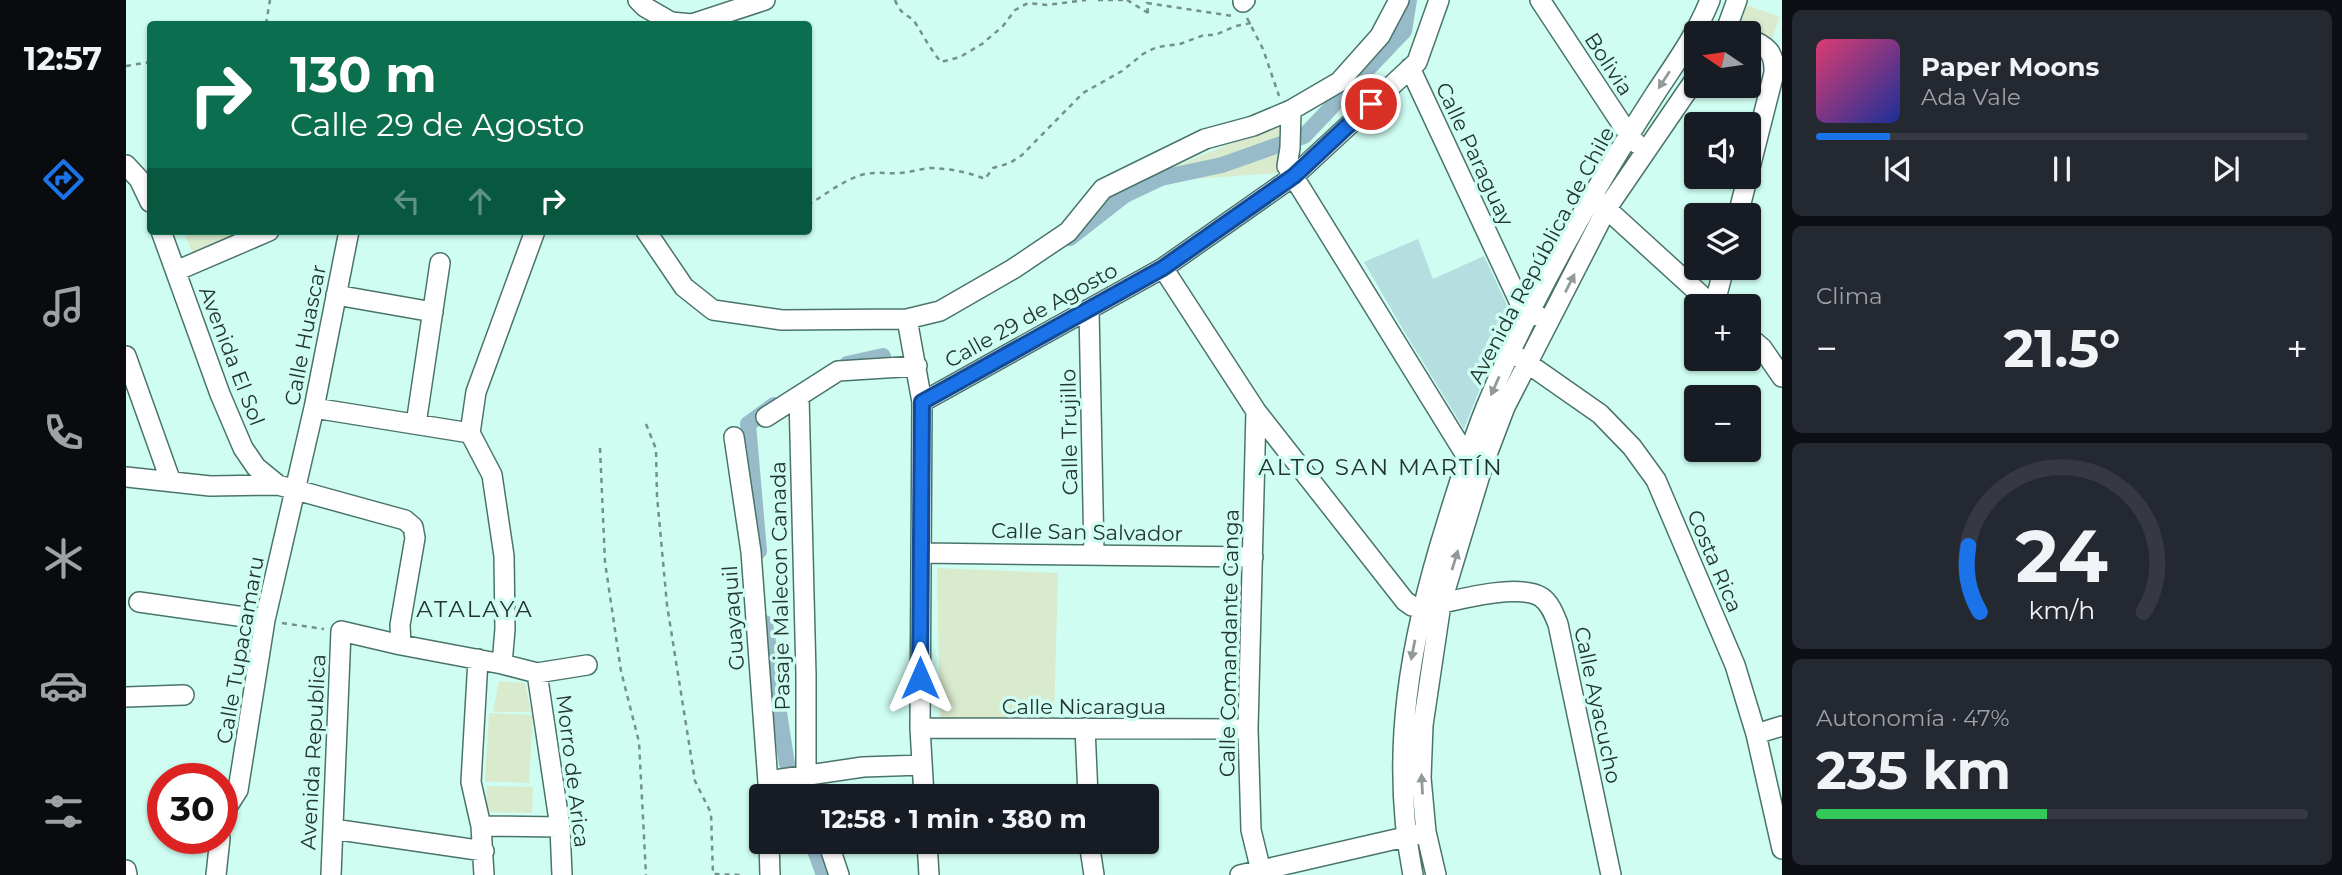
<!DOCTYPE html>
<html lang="es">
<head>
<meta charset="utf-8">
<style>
	:root { --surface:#171b24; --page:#242831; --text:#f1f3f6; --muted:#9ea1a6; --line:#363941; --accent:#1a73e8 }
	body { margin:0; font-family:Montserrat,sans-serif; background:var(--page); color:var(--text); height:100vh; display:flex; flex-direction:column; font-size:26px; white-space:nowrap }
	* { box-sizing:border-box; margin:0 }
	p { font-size:23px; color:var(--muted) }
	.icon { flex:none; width:38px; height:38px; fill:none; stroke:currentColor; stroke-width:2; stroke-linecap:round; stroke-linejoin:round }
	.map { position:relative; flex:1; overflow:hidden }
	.sheet { display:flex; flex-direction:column; gap:10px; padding:10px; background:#0d0f14; width:560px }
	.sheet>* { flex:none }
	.banner { position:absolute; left:21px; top:21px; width:665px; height:214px; border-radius:7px; box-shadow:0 2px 5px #0004; background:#0b6e4f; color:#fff; overflow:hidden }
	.needle { width:46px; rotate:283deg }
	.fabs { position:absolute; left:1558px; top:21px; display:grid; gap:14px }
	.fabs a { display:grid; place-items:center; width:77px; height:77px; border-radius:7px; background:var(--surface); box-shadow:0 2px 5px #0004; font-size:35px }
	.speed { position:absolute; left:21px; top:763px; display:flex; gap:14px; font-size:35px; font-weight:700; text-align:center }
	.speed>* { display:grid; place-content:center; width:91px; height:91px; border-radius:50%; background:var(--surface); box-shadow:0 2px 5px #0004; line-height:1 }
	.speed .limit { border:10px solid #d22; background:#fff; color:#111 }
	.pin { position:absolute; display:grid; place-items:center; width:60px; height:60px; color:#fff; margin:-30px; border:4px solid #fff; border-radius:50%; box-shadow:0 2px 7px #0007 }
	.me { position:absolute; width:77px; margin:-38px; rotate:0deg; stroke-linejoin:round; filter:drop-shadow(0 0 5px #0008) }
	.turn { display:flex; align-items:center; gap:24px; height:147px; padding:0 28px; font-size:32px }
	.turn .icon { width:91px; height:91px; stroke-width:2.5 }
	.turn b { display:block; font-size:49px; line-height:60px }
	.lanes { display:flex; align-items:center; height:66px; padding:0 28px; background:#0003; justify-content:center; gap:35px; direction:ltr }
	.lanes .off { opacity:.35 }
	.big { font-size:52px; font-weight:700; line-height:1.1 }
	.sheet .widget { flex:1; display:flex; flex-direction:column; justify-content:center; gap:10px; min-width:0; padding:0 24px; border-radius:10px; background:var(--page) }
	.sheet .dial { align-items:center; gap:0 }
	.dial svg { height:182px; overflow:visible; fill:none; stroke:var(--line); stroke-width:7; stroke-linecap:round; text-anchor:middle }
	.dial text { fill:var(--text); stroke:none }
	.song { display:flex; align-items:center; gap:21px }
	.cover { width:84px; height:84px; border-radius:10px; background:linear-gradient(135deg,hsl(340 70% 55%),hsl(230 70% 35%)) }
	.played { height:7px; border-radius:4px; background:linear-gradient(90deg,var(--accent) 15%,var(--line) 15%) }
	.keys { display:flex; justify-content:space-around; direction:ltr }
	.heat { display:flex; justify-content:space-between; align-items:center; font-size:38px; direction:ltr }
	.charge { height:10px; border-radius:5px; background:linear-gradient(90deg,#34c759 47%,var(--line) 0) }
	.trip { position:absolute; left:623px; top:784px; width:410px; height:70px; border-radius:7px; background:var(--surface); box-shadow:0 2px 5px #0004; font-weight:700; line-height:70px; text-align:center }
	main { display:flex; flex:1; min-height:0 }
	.tabs { display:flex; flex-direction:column; width:126px; justify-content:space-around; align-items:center; background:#090b0e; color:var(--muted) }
	.tabs .icon { width:49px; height:49px }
	.tabs .selected { color:var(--accent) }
	.tabs b { font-size:32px; color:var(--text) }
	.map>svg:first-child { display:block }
	.green { fill:#d9eacd }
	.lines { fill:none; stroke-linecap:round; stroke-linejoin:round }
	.canal { stroke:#98bbc9; stroke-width:16 }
	.building { fill:#b5dee1 }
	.minor-casing { stroke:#4a746b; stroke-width:22 }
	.path { stroke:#73928a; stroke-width:2.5; stroke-dasharray:5 5; stroke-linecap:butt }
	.minor { stroke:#fff; stroke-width:19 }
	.oneway { fill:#919a98 }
	.route-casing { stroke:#114b97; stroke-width:18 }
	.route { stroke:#1a73e8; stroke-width:12 }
	.labels { text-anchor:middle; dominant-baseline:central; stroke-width:7; stroke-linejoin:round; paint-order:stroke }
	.street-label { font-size:21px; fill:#233530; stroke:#cffdf1 }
	.neighbourhood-label { font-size:23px; letter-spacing:2px; fill:#233530; stroke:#cffdf1 }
</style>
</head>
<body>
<main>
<nav class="tabs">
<b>12:57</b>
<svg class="icon selected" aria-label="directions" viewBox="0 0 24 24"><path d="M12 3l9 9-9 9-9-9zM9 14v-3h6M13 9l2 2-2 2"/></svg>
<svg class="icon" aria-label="music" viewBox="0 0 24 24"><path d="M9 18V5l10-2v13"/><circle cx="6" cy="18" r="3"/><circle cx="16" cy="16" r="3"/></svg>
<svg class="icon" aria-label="phone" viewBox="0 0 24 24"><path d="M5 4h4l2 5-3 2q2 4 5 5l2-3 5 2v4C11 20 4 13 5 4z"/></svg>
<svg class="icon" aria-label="climate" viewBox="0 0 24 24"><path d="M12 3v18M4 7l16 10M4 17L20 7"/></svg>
<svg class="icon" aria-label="car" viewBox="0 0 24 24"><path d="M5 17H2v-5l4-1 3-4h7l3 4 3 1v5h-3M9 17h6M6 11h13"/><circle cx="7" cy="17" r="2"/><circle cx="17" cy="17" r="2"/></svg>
<svg class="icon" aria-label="filters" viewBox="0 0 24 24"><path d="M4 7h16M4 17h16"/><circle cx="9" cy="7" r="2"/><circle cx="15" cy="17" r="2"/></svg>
</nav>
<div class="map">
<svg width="1656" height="875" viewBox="0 0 1656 875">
	<rect width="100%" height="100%" fill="#cffdf1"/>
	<path class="green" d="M 1621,5 L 1654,17 L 1642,49 L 1622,33 L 1611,33 Z
		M 1155,123 L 1152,173 L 1008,183 Z
		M 58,231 L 117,231 L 118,235 L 67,255 Z
		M 811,568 L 932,573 L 928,717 L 814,725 Z
		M 373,681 L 399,683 L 405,712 L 367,712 Z
		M 363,713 L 407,715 L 403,783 L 359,781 Z
		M 361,786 L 407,787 L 406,813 L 360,812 Z"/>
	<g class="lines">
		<path class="canal" d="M 944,238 L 999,195 L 1035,178 L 1096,165 L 1178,136 L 1278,31 L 1283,0
			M 721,364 L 757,356
			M 633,551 L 622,424 L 648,405
			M 639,623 L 661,764
			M 667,788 L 670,796
			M 686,842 L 698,875"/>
	</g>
	<path class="building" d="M 1292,239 L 1307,279 L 1358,256 L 1387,318 L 1372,342 L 1338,429 L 1278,331 L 1238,262 Z"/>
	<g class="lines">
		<g class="minor-casing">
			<path id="minor" d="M 512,0 L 519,7 L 545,22 L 566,24 L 639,0
				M 1414,0 L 1503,135 L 1510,143
				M 1117,2 L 1119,0
				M 1599,33 L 1611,0
				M 1284,68 L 1393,301 L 1405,312 L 1416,318
				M 1165,110 L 1164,148 L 1161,166 L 1341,457 L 1347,460
				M 0,165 L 13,179 L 24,202
				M 1472,201 L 1587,306
				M 1612,215 L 1648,73 C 1649,53 1641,45 1622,39
				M 35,231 L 94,394 L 117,448 L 130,467 L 152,485
				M 520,231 L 558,287 L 587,310 L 656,320 L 781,319 L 814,311 L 887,269 L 942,232 L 977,189 L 1079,139 L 1127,126 L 1165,110 L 1213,82 L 1254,36 L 1273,0
				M 1037,268 L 1130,411 L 1279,601 L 1286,606 L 1295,608 C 1323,602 1391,582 1415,597 C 1424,603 1428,614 1432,624 L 1485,875
				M 50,271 L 143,231
				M 210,295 L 307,312
				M 1588,306 L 1598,268
				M 963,309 L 968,555
				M 781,319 L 796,402 L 794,728 L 798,796
				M 1622,336 L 1636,348 L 1656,377
				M 0,356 L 45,482
				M 1394,358 L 1474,414 L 1506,447 L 1530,480 L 1609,665 L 1630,734 L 1656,849
				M 673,396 L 680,675 L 680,774 L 687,796
				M 796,402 L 1037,268 L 1168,176 L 1291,62 L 1313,0
				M 188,408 L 344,433
				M 1130,411 L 1122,729 L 1125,830 L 1136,875
				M 640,417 L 712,371 L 791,366
				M 290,424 L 314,263
				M 608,437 L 625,552 L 643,796
				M 0,477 L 84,486 L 152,485 L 279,520 L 287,527 L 289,538 L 274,625 L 275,645
				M 795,553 L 1127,557
				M 13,602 L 139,620
				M 352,659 L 345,782 L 355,826 L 358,875
				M 376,664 L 379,629 L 378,556 L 366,475 L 344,433 L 350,392 L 409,231
				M 411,673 L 434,827 L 436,875
				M 0,697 L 58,695
				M 794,728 L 1122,729
				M 959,728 L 962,796
				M 1630,734 L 1656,726
				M 642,781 L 737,767 L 796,765
				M 96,815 L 112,790 L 139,620 L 188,408 L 223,231
				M 355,826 L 434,827
				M 207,829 L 358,851
				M 643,842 L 644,875
				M 702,842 L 713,875
				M 801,842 L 803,875
				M 963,842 L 968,875
				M 0,870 L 1,875
				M 90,875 L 94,838
				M 205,875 L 215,631 L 275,645 L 376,664 L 411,673 L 461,665
				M 1114,875 L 1292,834
				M 1287,875 C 1263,753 1284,639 1321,522 C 1333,483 1345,444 1360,407 C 1390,334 1428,263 1467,195 C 1488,159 1509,125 1531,91 C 1551,61 1571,33 1584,0
				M 1310,875 L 1300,832 L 1295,778 L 1297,725 L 1315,604 L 1357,465 L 1379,407 L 1481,208 L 1570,78"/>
		</g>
		<path class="path" d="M 769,0 C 776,18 783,13 790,24 C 798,37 805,50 815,62 L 834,57 L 856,44 L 877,26 L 889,10 L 902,3 L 921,5 L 960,0
			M 972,0 L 999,0
			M 1001,0 L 1022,13
			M 1022,13 L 1021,3 L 1107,16
			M 1121,18 L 1137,49 L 1153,96
			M 140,24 L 144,0
			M 0,66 L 24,62
			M 682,205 C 699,195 716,181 735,175 C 748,171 760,174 773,173 C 784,173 795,168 806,168 C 825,169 842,172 859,179 L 867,168 L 884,163 L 896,155 L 957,93 L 996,71 L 1017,54 L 1031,47 L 1054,44 L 1078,35 L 1089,35 L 1110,26 L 1125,23
			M 520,424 L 530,449 L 531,496 L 541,605 L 569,781 L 585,813 L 587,874 L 617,875
			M 474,448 L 479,562 L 495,671 L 513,742 L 520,875
			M 156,623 L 198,629"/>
		<use href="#minor" class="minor"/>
	</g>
	<defs><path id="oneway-solid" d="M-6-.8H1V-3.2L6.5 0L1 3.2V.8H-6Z" transform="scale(1.75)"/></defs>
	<g class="oneway">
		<use href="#oneway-solid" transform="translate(1538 80) rotate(123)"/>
		<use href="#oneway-solid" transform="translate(1444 283) rotate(-63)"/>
		<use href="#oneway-solid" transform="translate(1369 386) rotate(114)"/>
		<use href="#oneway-solid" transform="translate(1329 560) rotate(-73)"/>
		<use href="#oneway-solid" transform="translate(1287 650) rotate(101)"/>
		<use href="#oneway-solid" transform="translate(1296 784) rotate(-93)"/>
	</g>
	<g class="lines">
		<g class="route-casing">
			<path id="route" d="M 794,678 L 796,402 L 1037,268 L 1168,176 L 1245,104"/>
		</g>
		<use href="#route" class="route"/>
	</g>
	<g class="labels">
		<g class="street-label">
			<text transform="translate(1483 64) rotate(57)">Bolivia</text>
			<text transform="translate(1349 154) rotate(65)">Calle Paraguay</text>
			<text transform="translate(1415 255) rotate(-62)">Avenida República de Chile</text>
			<text transform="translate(905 315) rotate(-29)">Calle 29 de Agosto</text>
			<text transform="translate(179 335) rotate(-79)">Calle Huascar</text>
			<text transform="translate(106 356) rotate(69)">Avenida El Sol</text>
			<text transform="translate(943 432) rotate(-91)">Calle Trujillo</text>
			<text transform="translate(961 532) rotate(1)">Calle San Salvador</text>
			<text transform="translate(1589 561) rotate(67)">Costa Rica</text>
			<text transform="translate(654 586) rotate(-91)">Pasaje Malecon Canada</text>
			<text transform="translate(607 618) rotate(-94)">Guayaquil</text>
			<text transform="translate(1103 643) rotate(-89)">Calle Comandante Canga</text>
			<text transform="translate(114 650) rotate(-80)">Calle Tupacamaru</text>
			<text transform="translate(1472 705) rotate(78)">Calle Ayacucho</text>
			<text x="958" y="706">Calle Nicaragua</text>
			<text transform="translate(187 752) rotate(-87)">Avenida Republica</text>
			<text transform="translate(447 771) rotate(83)">Morro de Arica</text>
		</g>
		<g class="neighbourhood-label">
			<text x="1255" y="467">ALTO SAN MARTÍN</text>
			<text x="349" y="609">ATALAYA</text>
		</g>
	</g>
</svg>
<div class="fabs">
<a><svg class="needle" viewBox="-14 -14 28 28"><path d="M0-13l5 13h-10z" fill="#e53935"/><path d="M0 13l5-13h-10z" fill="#9ea1a6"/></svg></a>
<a><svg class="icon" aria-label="sound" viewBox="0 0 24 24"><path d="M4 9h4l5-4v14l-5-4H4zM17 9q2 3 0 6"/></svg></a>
<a><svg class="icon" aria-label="layers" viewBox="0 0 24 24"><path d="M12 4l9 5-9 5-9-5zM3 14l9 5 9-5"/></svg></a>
<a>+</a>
<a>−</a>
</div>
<div class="speed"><div class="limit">30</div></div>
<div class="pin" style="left:1245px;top:104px;background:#d93025"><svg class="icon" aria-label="arrive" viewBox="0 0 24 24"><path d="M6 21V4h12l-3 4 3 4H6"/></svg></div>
<svg class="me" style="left:794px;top:678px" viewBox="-20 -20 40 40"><path d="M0-17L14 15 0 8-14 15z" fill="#1a73e8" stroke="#fff" stroke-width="4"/></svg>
<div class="trip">12:58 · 1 min · 380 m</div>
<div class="banner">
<div class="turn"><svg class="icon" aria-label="right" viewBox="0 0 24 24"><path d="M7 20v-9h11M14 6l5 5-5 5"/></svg><div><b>130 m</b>Calle 29 de Agosto</div></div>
<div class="lanes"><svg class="icon off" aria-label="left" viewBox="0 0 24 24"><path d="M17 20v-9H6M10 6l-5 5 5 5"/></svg><svg class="icon off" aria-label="ahead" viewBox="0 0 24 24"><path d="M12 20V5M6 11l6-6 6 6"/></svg><svg class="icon" aria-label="right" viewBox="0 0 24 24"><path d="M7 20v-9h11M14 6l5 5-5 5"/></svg></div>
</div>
</div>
<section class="sheet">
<div class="widget">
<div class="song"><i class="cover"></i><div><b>Paper Moons</b><p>Ada Vale</p></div></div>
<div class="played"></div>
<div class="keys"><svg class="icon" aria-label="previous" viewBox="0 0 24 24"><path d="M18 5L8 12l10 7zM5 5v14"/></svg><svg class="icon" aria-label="pause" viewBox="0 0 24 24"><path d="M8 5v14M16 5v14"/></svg><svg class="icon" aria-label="next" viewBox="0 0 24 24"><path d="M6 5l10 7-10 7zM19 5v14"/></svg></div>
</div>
<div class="widget"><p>Clima</p>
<div class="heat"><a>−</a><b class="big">21.5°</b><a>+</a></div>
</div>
<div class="widget dial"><svg viewBox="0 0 100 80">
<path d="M14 69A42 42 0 1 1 86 69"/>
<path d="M14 69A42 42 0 0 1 9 40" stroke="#1a73e8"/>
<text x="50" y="56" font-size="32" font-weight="700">24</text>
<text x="50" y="72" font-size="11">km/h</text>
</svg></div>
<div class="widget"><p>Autonomía · 47%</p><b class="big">235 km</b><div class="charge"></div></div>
</section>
</main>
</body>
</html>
